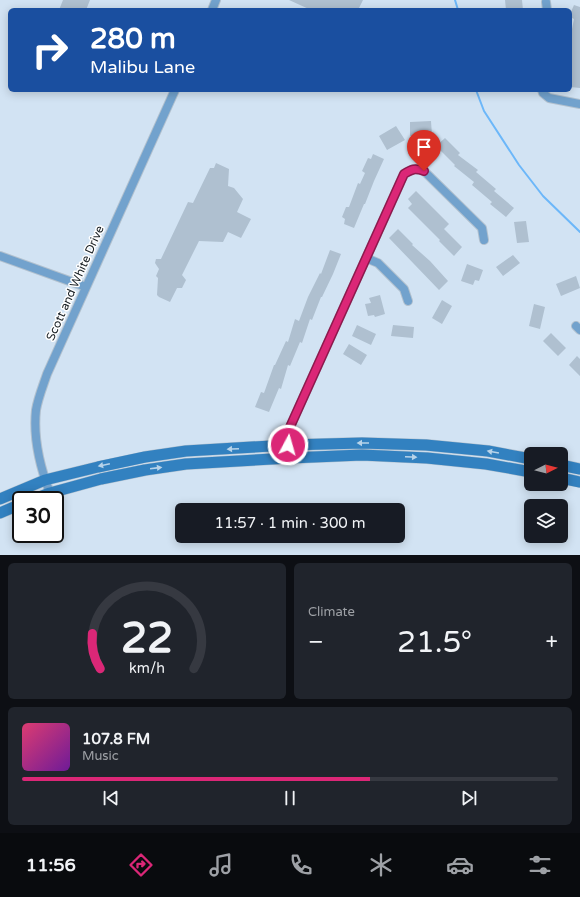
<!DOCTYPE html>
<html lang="en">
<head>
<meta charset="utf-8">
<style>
	:root { --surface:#171b24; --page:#20242c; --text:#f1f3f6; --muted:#9ea1a6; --line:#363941; --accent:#db2777 }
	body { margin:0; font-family:"Varela Round",sans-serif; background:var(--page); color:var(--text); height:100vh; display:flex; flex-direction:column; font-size:15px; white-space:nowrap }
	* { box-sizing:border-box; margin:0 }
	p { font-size:13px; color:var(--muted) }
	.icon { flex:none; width:22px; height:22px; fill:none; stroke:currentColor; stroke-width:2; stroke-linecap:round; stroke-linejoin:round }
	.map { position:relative; height:555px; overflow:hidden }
	.details { display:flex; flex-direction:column; gap:8px; padding:8px; background:#0d0f14; flex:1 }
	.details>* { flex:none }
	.banner { position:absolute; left:8px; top:8px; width:564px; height:84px; border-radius:6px; box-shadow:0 2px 10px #0003; background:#1a4fa0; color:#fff; overflow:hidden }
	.needle { width:26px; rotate:84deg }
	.controls { position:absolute; left:524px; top:447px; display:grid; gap:8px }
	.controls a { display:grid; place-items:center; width:44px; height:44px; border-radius:6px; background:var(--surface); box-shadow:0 2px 10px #0003; font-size:20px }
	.speed { position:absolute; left:12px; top:491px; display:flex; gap:8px; font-size:20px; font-weight:700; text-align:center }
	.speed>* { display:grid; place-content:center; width:52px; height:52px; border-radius:50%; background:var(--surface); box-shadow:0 2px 10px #0003; line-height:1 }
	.speed .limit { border:2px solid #111; border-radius:6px; background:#fff; color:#111 }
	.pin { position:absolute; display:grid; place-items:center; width:34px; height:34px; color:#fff; margin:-41px -17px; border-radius:50% 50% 50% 0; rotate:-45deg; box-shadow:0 0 4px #0007 }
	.pin .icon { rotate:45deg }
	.me { position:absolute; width:44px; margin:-22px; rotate:6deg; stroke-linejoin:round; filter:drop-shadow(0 0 3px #0008) }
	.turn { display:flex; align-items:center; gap:14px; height:84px; padding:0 16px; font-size:18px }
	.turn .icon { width:52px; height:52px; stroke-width:2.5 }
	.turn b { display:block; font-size:28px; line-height:34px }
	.big { font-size:30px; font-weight:600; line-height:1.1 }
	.details .card { flex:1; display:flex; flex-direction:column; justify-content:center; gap:6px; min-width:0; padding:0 14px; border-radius:6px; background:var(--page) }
	.details .dial { align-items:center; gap:0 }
	.dial svg { height:104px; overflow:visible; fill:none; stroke:var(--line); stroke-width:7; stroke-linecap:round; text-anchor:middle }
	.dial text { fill:var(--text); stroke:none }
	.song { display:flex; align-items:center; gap:12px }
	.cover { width:48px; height:48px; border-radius:6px; background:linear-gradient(135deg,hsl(340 70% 55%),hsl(280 70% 35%)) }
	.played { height:4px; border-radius:2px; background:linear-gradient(90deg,var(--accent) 65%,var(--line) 65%) }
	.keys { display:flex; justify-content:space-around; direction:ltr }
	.heat { display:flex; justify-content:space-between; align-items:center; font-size:22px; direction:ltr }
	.details .tiles { flex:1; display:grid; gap:8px; grid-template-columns:1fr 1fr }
	.card:last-child { grid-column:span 2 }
	.trip { position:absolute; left:175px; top:503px; width:230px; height:40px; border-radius:6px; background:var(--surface); box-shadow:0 2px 10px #0003; font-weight:600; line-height:40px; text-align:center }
	.menu { display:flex; height:64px; justify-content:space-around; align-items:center; background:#090b0e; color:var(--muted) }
	.menu .icon { width:28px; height:28px }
	.menu .active { color:var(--accent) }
	.menu b { font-size:18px; color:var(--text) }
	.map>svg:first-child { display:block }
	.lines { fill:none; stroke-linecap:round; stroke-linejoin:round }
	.stream { stroke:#6cb7f9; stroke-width:2 }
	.building { fill:#afc0d0 }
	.minor-casing { stroke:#b1c0ce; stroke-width:10 }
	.secondary-casing { stroke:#b1c0ce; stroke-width:12 }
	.minor { stroke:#72a2cd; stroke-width:8 }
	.secondary { stroke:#3281c0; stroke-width:11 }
	.oneway { fill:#b7d3e9 }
	.route-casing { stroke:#8e194d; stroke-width:10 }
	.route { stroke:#db2777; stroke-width:7 }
	.labels { text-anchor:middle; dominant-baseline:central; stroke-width:3; stroke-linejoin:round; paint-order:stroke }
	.street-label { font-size:12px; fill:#181f24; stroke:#fff }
</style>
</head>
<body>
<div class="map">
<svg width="580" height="555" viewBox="0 0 580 555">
	<rect width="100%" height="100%" fill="#d2e3f3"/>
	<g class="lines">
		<path class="stream" d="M 455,0 L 458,10
			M 476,90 L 484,111 L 519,165 L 543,196 L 580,232"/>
	</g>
	<path class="building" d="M 63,0 L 90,0 L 86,10 L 59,10 Z
		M 289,0 L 363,0 L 358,10 L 311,10 Z
		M 505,0 L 522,0 L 523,10 L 506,10 Z
		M 574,5 L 580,7 L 580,88 L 570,87 L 570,39 L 574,19 L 570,17 L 570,14 Z
		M 431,121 L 432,135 L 410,136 L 410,122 Z
		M 396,126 L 405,140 L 387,150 L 379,136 Z
		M 445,138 L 460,153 L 458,155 L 478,170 L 476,172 L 496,189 L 494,191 L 514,208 L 506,217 L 490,204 L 492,202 L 472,185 L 474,182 L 454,166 L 455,165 L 436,146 Z
		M 373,154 L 384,159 L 374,181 L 365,204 L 364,204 L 354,228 L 344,224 L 345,219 L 342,217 L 346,207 L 349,207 L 358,183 L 360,184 L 365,173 L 362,171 L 368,158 L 371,159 Z
		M 216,163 L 229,169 L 228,186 L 234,188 L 243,199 L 237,212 L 251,219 L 241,238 L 228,232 L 223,242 L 199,241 L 182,275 L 186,280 L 182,288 L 177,288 L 170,302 L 159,297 L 157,295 L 158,278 L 156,276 L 159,269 L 155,263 L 156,259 L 161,259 L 188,202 L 193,203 L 210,168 L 214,168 Z
		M 416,191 L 449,224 L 444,229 L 462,247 L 454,256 L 439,241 L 440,240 L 408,208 L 412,204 L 408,199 Z
		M 526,221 L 529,242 L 517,243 L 514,222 Z
		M 398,229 L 413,244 L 412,245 L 430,261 L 448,281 L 439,290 L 389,238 Z
		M 330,250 L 341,254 L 333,274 L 322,297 L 321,297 L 312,320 L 310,319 L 302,343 L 300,342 L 290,366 L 288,365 L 281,389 L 279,388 L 269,412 L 255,407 L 261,392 L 264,393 L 274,365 L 275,365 L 286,341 L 288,342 L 295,319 L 299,321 L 308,297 L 320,273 L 321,274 Z
		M 513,255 L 520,263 L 503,276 L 496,267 Z
		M 467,264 L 483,270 L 479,281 L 475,280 L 473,285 L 461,281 Z
		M 576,276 L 580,288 L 561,296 L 556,284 Z
		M 380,295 L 385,314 L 375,317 L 374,315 L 368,316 L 365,304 L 371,303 L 369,298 Z
		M 442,300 L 452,306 L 442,324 L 432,318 Z
		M 534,304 L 545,307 L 540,329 L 529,326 Z
		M 357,325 L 376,334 L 371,345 L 352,336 Z
		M 393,325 L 414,327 L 413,338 L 391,336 Z
		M 551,333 L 566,348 L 558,356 L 543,341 Z
		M 349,344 L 367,355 L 361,365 L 343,354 Z
		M 577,356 L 580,359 L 580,376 L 569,365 Z"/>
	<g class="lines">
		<g class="minor-casing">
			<path id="minor" d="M 546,2 L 547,10
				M 212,10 L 216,0
				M 542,90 L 543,93 L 549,98 L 580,104
				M 0,256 L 86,287
				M 366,258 L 378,263 L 404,289 L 408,301
				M 576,326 L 580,330
				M 290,458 L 287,435 L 290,427 L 404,174 C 412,169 415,167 424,171 L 482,228 L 484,240
				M 50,493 C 40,467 33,438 36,410 C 38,398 43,386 47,374 L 175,90"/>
		</g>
		<g class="secondary-casing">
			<path id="secondary" d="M 561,465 L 580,469
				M 561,478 L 580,482
				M 0,499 L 45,480 L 98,467 L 145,457 L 186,451 L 288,445 L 362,443 L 426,445 L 488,451 L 531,459
				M 32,500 L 50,493 L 101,479 L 145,470 L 186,464 L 290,458 L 362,455 L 427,458 L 486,464 L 531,472
				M 0,513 L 21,504"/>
		</g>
		<use href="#minor" class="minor"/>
		<use href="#secondary" class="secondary"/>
	</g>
	<defs><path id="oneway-solid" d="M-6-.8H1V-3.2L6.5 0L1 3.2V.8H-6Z"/></defs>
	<g class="oneway">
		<use href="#oneway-solid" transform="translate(363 443) rotate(-180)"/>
		<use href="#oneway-solid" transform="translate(233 449) rotate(177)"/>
		<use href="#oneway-solid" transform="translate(493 452) rotate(-170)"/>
		<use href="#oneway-solid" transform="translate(411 457) rotate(2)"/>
		<use href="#oneway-solid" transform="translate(104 465) rotate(168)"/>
		<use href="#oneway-solid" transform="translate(156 468) rotate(-7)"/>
	</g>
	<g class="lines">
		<g class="route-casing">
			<path id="route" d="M 288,445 L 288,435 L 290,427 L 404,174 C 412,169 415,168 424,171"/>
		</g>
		<use href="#route" class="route"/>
	</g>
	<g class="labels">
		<g class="street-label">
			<text transform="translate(75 283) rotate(-66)">Scott and White Drive</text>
		</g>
	</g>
</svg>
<div class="controls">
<a><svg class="needle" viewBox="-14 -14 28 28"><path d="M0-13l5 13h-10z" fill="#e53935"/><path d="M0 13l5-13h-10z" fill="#9ea1a6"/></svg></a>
<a><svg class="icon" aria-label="layers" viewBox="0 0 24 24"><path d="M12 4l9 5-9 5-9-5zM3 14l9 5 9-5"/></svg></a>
</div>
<div class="speed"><div class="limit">30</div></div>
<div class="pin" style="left:424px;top:171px;background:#d93025"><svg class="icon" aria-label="arrive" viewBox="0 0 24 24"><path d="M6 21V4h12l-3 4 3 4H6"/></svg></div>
<svg class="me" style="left:288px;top:445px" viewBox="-20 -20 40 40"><circle r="17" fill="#db2777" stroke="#fff" stroke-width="3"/><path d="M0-11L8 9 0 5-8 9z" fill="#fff"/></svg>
<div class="trip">11:57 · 1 min · 300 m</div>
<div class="banner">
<div class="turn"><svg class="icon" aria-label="right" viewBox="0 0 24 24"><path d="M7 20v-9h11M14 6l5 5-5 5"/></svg><div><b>280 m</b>Malibu Lane</div></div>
</div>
</div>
<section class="details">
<div class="tiles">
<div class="card dial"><svg viewBox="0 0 100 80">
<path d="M14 69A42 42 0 1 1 86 69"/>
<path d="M14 69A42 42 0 0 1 8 42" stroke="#db2777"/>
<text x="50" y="56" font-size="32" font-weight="700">22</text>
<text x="50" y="72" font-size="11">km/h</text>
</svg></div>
<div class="card"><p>Climate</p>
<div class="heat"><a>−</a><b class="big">21.5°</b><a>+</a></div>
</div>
<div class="card">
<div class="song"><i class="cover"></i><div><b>107.8 FM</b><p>Music</p></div></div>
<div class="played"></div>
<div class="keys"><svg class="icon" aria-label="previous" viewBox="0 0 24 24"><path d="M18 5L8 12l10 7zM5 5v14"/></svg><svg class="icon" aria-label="pause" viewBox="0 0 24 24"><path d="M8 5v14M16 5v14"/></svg><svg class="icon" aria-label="next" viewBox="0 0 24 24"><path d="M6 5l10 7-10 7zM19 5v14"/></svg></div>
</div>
</div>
</section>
<nav class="menu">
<b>11:56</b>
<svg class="icon active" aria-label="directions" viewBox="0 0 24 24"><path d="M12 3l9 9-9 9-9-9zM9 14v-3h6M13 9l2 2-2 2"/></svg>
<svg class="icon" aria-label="music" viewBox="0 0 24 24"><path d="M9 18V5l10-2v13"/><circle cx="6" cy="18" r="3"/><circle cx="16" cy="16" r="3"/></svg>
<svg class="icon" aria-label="phone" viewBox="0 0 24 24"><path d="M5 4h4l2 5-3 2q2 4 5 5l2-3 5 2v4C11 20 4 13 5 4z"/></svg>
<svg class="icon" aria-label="climate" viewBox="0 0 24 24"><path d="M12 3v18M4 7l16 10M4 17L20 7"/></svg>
<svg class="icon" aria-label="car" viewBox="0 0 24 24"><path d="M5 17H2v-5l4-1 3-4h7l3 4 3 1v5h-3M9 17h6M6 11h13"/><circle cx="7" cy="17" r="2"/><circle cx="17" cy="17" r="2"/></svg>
<svg class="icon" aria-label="filters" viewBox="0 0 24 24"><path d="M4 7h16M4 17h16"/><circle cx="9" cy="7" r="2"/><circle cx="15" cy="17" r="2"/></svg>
</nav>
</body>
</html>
